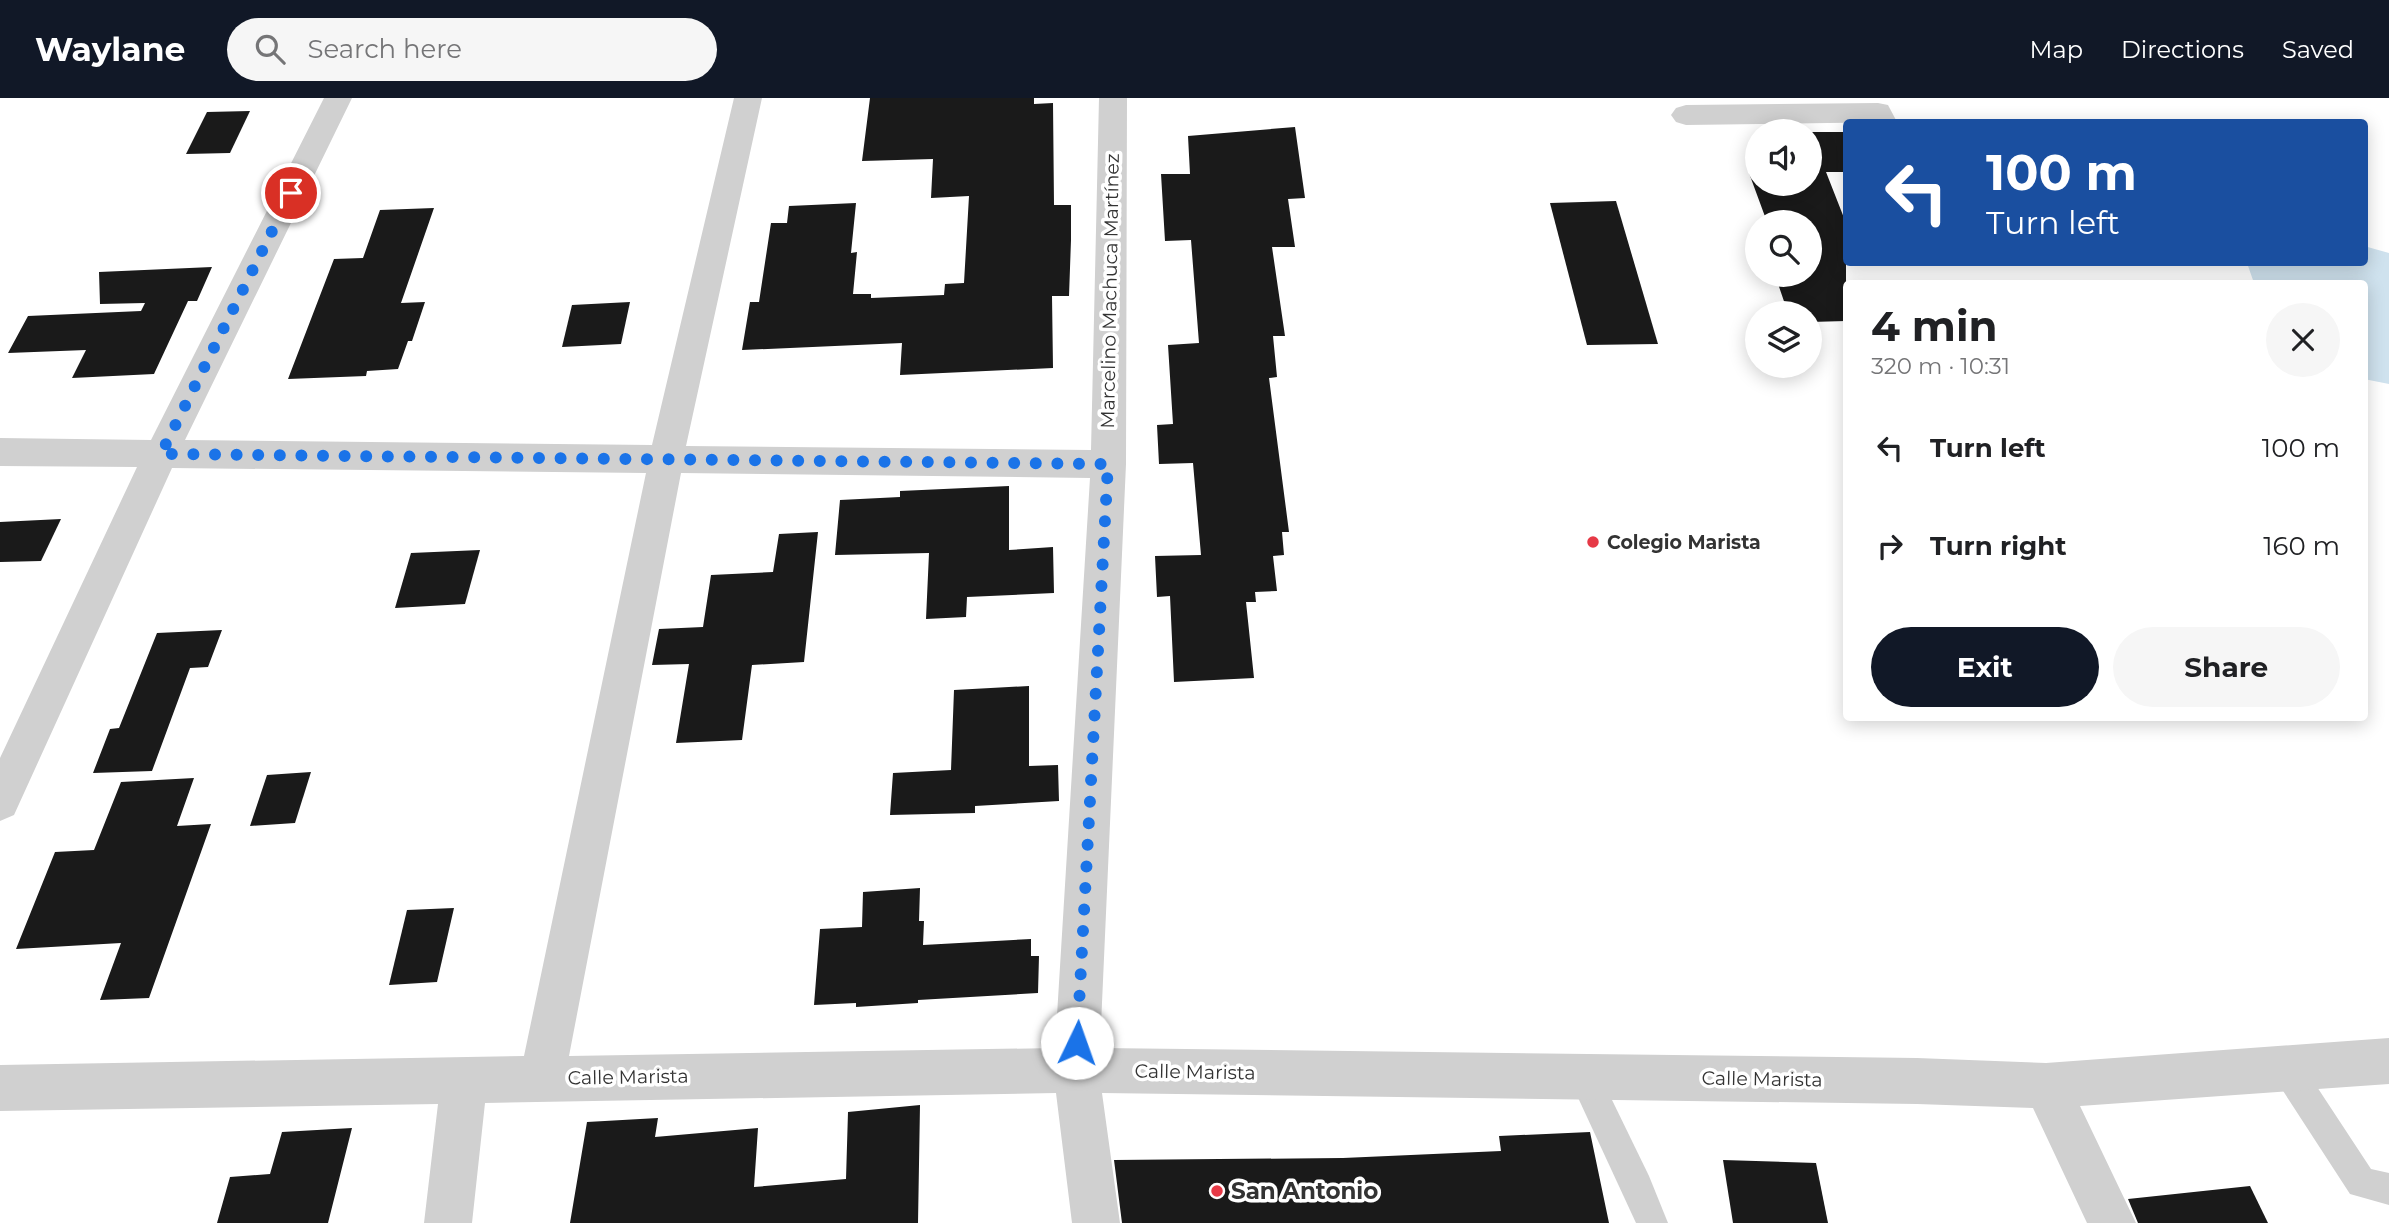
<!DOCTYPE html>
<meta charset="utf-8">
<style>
:root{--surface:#fff;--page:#f6f6f6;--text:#202124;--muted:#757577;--accent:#111827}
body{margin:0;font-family:Montserrat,sans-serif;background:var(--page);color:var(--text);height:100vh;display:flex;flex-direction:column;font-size:26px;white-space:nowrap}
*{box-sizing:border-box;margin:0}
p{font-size:23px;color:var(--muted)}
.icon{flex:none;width:38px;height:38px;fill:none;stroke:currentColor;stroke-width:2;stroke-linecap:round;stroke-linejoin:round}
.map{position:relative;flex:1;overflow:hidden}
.panel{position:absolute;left:1843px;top:182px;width:525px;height:441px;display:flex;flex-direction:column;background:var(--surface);border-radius:7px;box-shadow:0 4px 18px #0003}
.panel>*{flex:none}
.top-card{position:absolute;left:1843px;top:21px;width:525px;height:147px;border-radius:7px;box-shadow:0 4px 18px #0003;background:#1a4fa0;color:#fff;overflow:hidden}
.tools{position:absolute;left:1745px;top:21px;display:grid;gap:14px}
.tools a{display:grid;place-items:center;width:77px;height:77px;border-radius:50%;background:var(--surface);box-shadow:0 4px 18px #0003;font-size:35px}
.pin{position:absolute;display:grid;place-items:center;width:60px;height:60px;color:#fff;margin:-30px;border:4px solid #fff;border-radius:50%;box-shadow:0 2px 7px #0007}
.me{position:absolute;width:77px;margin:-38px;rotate:3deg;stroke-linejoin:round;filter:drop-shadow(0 0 5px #0008)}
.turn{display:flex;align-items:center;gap:24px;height:147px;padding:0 28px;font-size:32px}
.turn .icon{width:91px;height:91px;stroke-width:2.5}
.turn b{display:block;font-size:49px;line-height:60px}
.round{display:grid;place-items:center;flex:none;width:74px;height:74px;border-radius:37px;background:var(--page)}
.headline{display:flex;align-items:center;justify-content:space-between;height:119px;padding:0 28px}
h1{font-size:42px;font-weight:700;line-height:52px}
.primary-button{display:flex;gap:14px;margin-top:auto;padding:14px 28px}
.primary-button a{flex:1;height:80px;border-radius:42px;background:var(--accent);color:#fff;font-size:28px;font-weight:700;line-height:80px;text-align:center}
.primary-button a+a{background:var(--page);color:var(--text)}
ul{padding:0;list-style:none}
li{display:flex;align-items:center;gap:21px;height:98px;padding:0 28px}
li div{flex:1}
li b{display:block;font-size:26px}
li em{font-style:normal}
header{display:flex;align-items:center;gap:42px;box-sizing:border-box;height:98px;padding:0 35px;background:var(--accent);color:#fff}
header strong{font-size:33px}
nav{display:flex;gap:38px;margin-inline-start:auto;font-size:24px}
.search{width:490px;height:63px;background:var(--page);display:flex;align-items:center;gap:18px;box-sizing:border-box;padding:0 24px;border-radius:38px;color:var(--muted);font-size:26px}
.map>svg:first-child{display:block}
.water{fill:#cfe2ee}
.building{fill:#1a1a1a}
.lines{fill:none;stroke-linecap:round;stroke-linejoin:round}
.service{fill:#d0d0d0;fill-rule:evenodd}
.pedestrian{fill:#d0d0d0;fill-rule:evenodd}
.minor{fill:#d0d0d0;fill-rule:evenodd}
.route{stroke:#1a73e8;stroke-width:12;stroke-dasharray:0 21.6}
.poi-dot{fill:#e63946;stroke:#fff;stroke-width:2.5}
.labels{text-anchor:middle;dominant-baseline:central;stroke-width:7;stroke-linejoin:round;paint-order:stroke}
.street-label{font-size:19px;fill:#333;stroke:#fff}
.poi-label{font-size:19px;font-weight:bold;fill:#333;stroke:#fff;text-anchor:start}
.near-poi-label{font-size:23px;font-weight:bold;fill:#333;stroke:#fff;text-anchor:start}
</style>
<header>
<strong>Waylane</strong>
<div class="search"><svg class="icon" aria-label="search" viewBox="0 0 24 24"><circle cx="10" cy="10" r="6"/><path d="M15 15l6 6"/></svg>Search here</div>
<nav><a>Map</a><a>Directions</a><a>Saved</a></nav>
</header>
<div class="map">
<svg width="2389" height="1125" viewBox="0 0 2389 1125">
<rect width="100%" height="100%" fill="#fff"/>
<polygon class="water" points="2364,148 2389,155 2389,286 2364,281 2364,186 2254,185 2247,165 2364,164"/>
<g class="building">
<polygon points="870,0 1034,0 1034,6 1053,5 1054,107 1071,107 1071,142 1069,198 1052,198 1053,270 900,277 902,245 742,252 750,204 759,204 771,125 787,125 789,108 856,105 851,155 857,154 853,196 871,196 871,200 944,197 945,186 964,185 969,98 931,100 933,61 862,63"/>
<polygon points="250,13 230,55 186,56 207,14"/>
<polygon points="1295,29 1305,100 1288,101 1295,149 1272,149 1285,238 1273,238 1277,279 1269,280 1289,434 1282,434 1284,457 1273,458 1277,493 1255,494 1256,504 1246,504 1254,580 1174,584 1170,498 1157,499 1155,458 1201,457 1193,365 1159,366 1157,327 1173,326 1168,247 1199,245 1191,142 1165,143 1161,76 1190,76 1188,38"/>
<polygon points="1810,34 1846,34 1846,74 1826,74 1846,125 1846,223 1810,224 1810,215 1788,215 1775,177 1810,177 1810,124 1767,124 1749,75 1757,75 1757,86 1810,86"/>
<polygon points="1616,103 1658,246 1587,247 1550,105"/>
<polygon points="434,110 401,205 425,204 412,243 408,243 398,271 367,273 366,278 288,281 334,161 363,160 380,112"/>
<polygon points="212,169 197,203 188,203 154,276 72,280 86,252 8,255 28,218 141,213 145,205 100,206 99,174"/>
<polygon points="630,204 621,246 562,249 572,207"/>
<polygon points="1009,388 1009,452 1053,449 1054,495 967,499 966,519 926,521 929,455 835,457 840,402 900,399 900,393"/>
<polygon points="61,421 41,463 0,464 0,424"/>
<polygon points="818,434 804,564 752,567 742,642 676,645 689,566 652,567 659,531 703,529 711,477 773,474 779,436"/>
<polygon points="480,452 465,506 395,510 411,455"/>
<polygon points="222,532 208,569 190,570 152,673 93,675 110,631 119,630 157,535"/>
<polygon points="1029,588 1029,668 1058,667 1059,703 975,708 975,715 890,717 893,675 951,672 954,592"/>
<polygon points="311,674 295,725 250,728 267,677"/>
<polygon points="194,680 177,728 211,726 149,900 100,902 121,845 16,851 55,754 94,752 121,684"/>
<polygon points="920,790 919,823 924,823 923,847 1031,841 1031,858 1039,858 1038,895 918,902 918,905 856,909 856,905 814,907 820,831 862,829 863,794"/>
<polygon points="454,810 437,884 389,887 407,812"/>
<polygon points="920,1007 918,1125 570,1125 587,1024 658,1020 655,1039 758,1030 754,1089 846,1081 848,1014"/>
<polygon points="352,1030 328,1125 217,1125 230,1079 270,1076 282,1034"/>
<polygon points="1590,1034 1609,1125 1122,1125 1114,1062 1343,1060 1501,1053 1499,1038"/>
<polygon points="1723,1062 1816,1065 1828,1125 1733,1125"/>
<polygon points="2250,1088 2268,1125 2138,1125 2128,1101"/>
</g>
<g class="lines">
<g class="service">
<polygon points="2287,955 2298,960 2371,1071 2389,1075 2389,1107 2350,1096 2276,982 2271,971 2276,960"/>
<polygon points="1584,962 1595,967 1649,1078 1668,1125 1636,1125 1568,978 1573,967"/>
</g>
<polygon class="pedestrian" points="1878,5 1888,7 1897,24 1686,27 1676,24 1671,17 1676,10 1686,7"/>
<path class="minor" d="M324,0H352L185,342L652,347L734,0H762L686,348L1091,352L1099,0H1127L1126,366L1100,950L1917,960L2046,965L2389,940V986L2080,1008L2136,1125H2087L2033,1010L1917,1006L1102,995L1120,1125H1072L1056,995L485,1005L472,1125H424L438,1006L0,1013V967L524,958L646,375L172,370L14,717L0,723V660L137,369L0,368V340L151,342ZM681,375L1090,380L1055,950L569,958Z"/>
</g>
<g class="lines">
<polyline class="route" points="291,95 161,356 1108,366 1077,945"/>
</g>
<g class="poi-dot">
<circle cx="1593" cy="444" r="7"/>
<circle cx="1217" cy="1093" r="7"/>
</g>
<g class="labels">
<g class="street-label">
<text transform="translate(1110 193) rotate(-89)">Marcelino Machuca Martínez</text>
<text transform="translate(1195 974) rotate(1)">Calle Marista</text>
<text transform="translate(628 979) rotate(-1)">Calle Marista</text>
<text transform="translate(1762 981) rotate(1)">Calle Marista</text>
</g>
<g class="poi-label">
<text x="1607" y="444">Colegio Marista</text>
</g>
<g class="near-poi-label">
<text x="1231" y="1093">San Antonio</text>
</g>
</g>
</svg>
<div class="tools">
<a><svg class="icon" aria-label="sound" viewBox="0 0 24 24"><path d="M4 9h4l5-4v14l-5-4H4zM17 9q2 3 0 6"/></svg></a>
<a><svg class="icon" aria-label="search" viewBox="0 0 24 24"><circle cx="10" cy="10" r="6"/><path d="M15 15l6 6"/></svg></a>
<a><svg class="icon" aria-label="layers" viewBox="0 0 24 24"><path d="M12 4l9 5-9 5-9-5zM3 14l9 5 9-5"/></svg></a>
</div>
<div class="pin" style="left:291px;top:95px;background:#d93025"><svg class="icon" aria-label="arrive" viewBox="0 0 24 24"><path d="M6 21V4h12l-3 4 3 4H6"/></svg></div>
<svg class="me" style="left:1077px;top:945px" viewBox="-20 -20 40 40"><circle r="19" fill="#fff"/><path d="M0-13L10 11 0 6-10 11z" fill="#1a73e8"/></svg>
<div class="top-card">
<div class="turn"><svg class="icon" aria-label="left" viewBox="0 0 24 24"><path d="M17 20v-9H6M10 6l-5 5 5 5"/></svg><div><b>100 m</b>Turn left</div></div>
</div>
<section class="panel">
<div class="headline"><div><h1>4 min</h1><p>320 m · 10:31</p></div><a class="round"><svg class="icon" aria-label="close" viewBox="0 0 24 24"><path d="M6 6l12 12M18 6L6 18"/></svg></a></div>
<ul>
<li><svg class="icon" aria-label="left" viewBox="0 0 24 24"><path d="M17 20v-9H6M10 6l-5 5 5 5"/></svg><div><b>Turn left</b></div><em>100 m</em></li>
<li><svg class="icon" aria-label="right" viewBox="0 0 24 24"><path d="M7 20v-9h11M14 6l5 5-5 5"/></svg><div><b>Turn right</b></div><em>160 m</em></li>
</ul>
<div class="primary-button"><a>Exit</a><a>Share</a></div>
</section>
</div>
